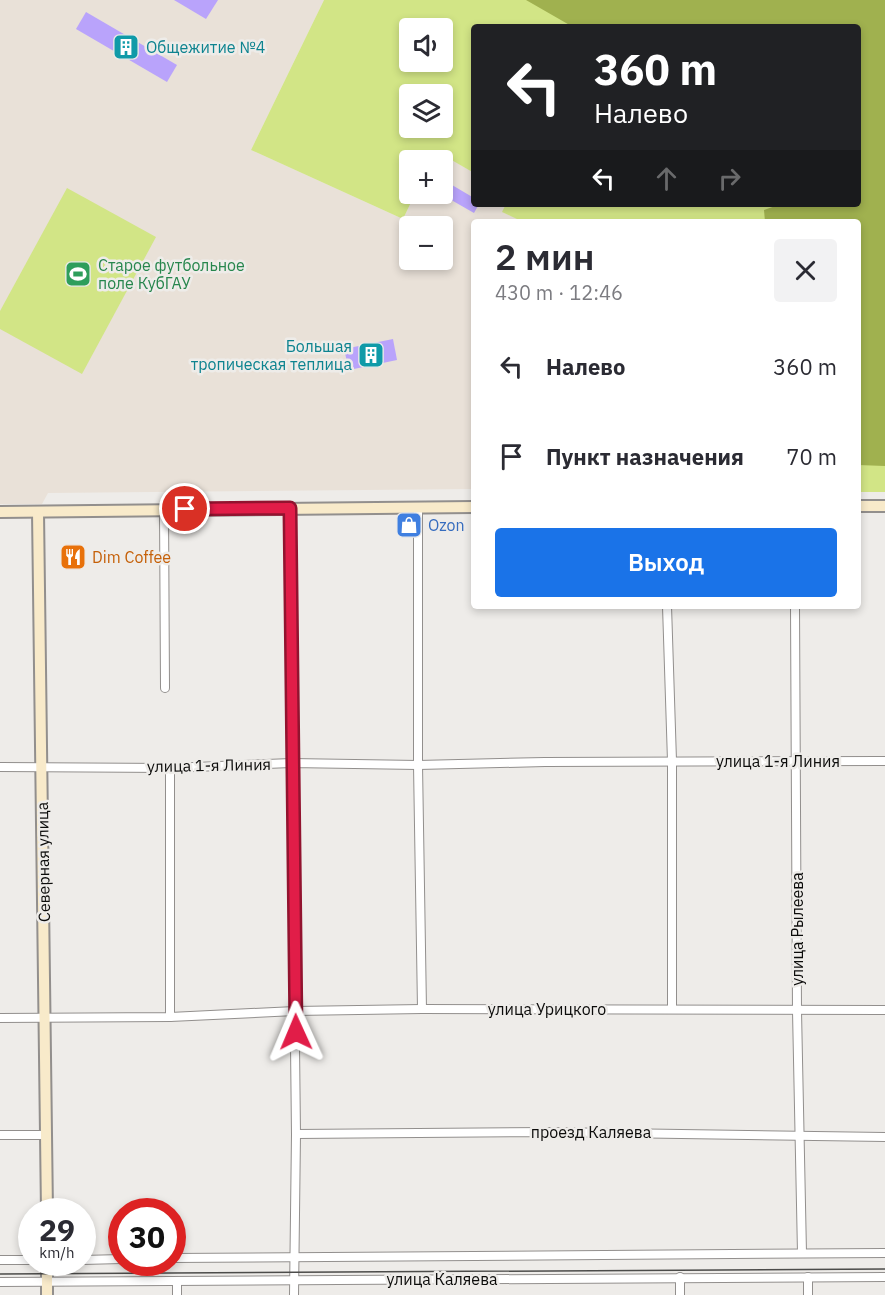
<!DOCTYPE html>
<html lang="ru">
<meta charset="utf-8">
<style>
:root{--surface:#fff;--page:#f2f2f3;--text:#2b2b33;--muted:#7c7c81;--accent:#1a73e8}
body{margin:0;font-family:"IBM Plex Sans",sans-serif;background:var(--page);color:var(--text);height:100vh;display:flex;flex-direction:column;font-size:22px;white-space:nowrap}
*{box-sizing:border-box;margin:0}
p{font-size:20px;color:var(--muted)}
.icon{flex:none;width:33px;height:33px;fill:none;stroke:currentColor;stroke-width:2;stroke-linecap:round;stroke-linejoin:round}
.map{position:relative;flex:1;overflow:hidden}
.sheet{position:absolute;left:471px;top:219px;width:390px;height:390px;display:flex;flex-direction:column;background:var(--surface);border-radius:6px;box-shadow:0 3px 9px #0003}
.sheet>*{flex:none}
.top-card{position:absolute;left:471px;top:24px;width:390px;height:183px;border-radius:6px;box-shadow:0 3px 9px #0003;background:#202124;color:#fff;overflow:hidden}
.tools{position:absolute;left:399px;top:18px;display:grid;gap:12px}
.tools a{display:grid;place-items:center;width:54px;height:54px;border-radius:6px;background:var(--surface);box-shadow:0 3px 9px #0003;font-size:30px}
.speed{position:absolute;left:18px;top:1198px;display:flex;gap:12px;font-size:30px;font-weight:700;text-align:center}
.speed>*{display:grid;place-content:center;width:78px;height:78px;border-radius:50%;background:var(--surface);box-shadow:0 3px 9px #0003;line-height:1}
.speed small{font-size:15px;font-weight:400}
.speed .limit{border:9px solid #d22;background:#fff;color:#111}
.pin{position:absolute;display:grid;place-items:center;width:51px;height:51px;color:#fff;margin:-26px;border:3px solid #fff;border-radius:50%;box-shadow:0 2px 6px #0007}
.me{position:absolute;width:66px;margin:-33px;rotate:359deg;stroke-linejoin:round;filter:drop-shadow(0 0 4px #0008)}
.turn{display:flex;align-items:center;gap:21px;height:126px;padding:0 24px;font-size:27px}
.turn .icon{width:78px;height:78px;stroke-width:2.5}
.turn b{display:block;font-size:42px;line-height:51px}
.lanes{display:flex;align-items:center;height:57px;padding:0 24px;background:#0003;justify-content:center;gap:30px;direction:ltr}
.lanes .off{opacity:.35}
.round{display:grid;place-items:center;flex:none;width:63px;height:63px;border-radius:6px;background:var(--page)}
.headline{display:flex;align-items:center;justify-content:space-between;height:102px;padding:0 24px}
h1{font-size:36px;font-weight:600;line-height:45px}
.cta{display:flex;gap:12px;margin-top:auto;padding:12px 24px}
.cta a{flex:1;height:69px;border-radius:6px;background:var(--accent);color:#fff;font-size:24px;font-weight:600;line-height:69px;text-align:center}
ul{padding:0;list-style:none}
li{display:flex;align-items:center;gap:18px;height:90px;padding:0 24px}
li div{flex:1}
li b{display:block;font-size:22px}
li em{font-style:normal}
.map>svg:first-child{display:block}
.built{fill:#e9e1d8;fill-rule:evenodd}
.green{fill:#d2e586;fill-rule:evenodd}
.forest{fill:#a0b14f}
.building{fill:#b9a3fb}
.lines{fill:none;stroke-linecap:round;stroke-linejoin:round}
.street-casing{stroke:#928f8d;stroke-width:10}
.secondary-casing{stroke:#928f8d;stroke-width:14}
.street{stroke:#fff;stroke-width:8}
.secondary{stroke:#f8eaca;stroke-width:10}
.tram{stroke:#4c4c4a;stroke-width:1.5}
.route-casing{stroke:#92132f;stroke-width:15}
.route{stroke:#e11d48;stroke-width:10}
.labels{text-anchor:middle;dominant-baseline:central;stroke-width:5;stroke-linejoin:round;paint-order:stroke}
.culture-label{font-size:16px;fill:#0d838f;stroke:#eeece9;text-anchor:start}
.leisure-label{font-size:16px;fill:#27864d;stroke:#eeece9;text-anchor:start}
.shop-label{font-size:16px;fill:#366cbe;stroke:#eeece9;text-anchor:start}
.food-label{font-size:16px;fill:#c56008;stroke:#eeece9;text-anchor:start}
.street-label{font-size:16px;fill:#0c0c0b;stroke:#eeece9}
</style>
<div class="map">
<svg width="885" height="1295" viewBox="0 0 885 1295">
<rect width="100%" height="100%" fill="#eeece9"/>
<path class="built" d="M0,0H324L251,150L403,219L415,194H442V160H431L435,150L474,173V204H506L503,212L523,222H474V489L48,493L42,504H0ZM410,226H442V260H410Z"/>
<g class="green">
<path d="M324,0H885V492H858V222H523L502,212L506,204H858V27H474V173L436,151L431,160H410V194H415L403,219L251,150ZM410,28H442V62H410ZM410,94H442V128H410Z"/>
<polygon points="67,188 156,237 82,374 0,329 0,311"/>
</g>
<polygon class="forest" points="526,0 885,0 885,466 858,465 858,222 765,222 764,210 781,204 858,204 858,27 573,27"/>
<g class="building">
<polygon points="174,0 218,0 206,19"/>
<polygon points="86,12 177,65 167,82 76,29"/>
<polygon points="452,185 474,198 474,204 479,204 474,213 446,197"/>
<polygon points="393,339 397,360 349,370 344,349"/>
</g>
<g class="lines">
<g class="street-casing">
<g id="street">
<polyline points="164,509 165,688"/>
<polyline points="289,509 296,1134 294,1295"/>
<polyline points="418,509 418,765 422,1009"/>
<polyline points="667,606 672,761 672,1009"/>
<polyline points="795,606 797,1011 802,1253"/>
<polyline points="0,767 170,768 291,763 418,765 545,762 885,761"/>
<polyline points="170,768 170,1017"/>
<polyline points="0,1018 170,1017 295,1011 422,1009 885,1010"/>
<polyline points="296,1134 549,1132 885,1137"/>
<polyline points="0,1135 46,1135"/>
<polyline points="172,1258 885,1253"/>
<polyline points="0,1260 32,1260"/>
<polyline points="82,1260 122,1259"/>
<polyline points="680,1277 680,1295"/>
<polyline points="808,1277 808,1295"/>
<polyline points="177,1281 177,1295"/>
<polyline points="0,1282 885,1277"/>
</g>
</g>
<g class="secondary-casing">
<g id="secondary">
<polyline points="858,506 885,506"/>
<polyline points="0,512 474,507"/>
<polyline points="38,512 47,1212"/>
<polyline points="47,1263 47,1295"/>
</g>
</g>
<use href="#street" class="street"/>
<use href="#secondary" class="secondary"/>
<polyline class="tram" points="0,1274 885,1269"/>
</g>
<g class="lines">
<g class="route-casing">
<polyline id="route" points="185,509 290,508 296,1032"/>
</g>
<use href="#route" class="route"/>
</g>
<defs>
<g id="building-square" transform="scale(1.35)"><rect x="-9" y="-9" width="18" height="18" rx="4" fill="#0f9aa8" stroke="#eeece9"/><path d="M-4-6H4V6H1V3H-1V6H-4ZM-2.5-4.3h1.7v1.8h-1.7ZM.8-4.3h1.7v1.8H.8ZM-2.5-1h1.7V.8h-1.7ZM.8-1h1.7V.8H.8Z" fill="#fff"/></g>
<g id="stadium-square" transform="scale(1.35)"><rect x="-9" y="-9" width="18" height="18" rx="4" fill="#2e9e5b" stroke="#eeece9"/><path d="M0-5a6.5 5 0 1 0 0 10a6.5 5 0 1 0 0-10ZM-3.5-1.8h7v3.6h-7Z" fill="#fff"/></g>
<g id="shop-square" transform="scale(1.35)"><rect x="-9" y="-9" width="18" height="18" rx="4" fill="#3f7fe0" stroke="#eeece9"/><path d="M-5-2.5h2.3a2.7 3.5 0 0 1 5.4 0H5L5.5 6h-11ZM-1.5-2.5h3a1.5 2.3 0 0 0-3 0Z" fill="#fff"/></g>
<g id="restaurant-square" transform="scale(1.35)"><rect x="-9" y="-9" width="18" height="18" rx="4" fill="#e8710a" stroke="#eeece9"/><path d="M-5-6h1v4h1v-4h1v4h1v-4h1v5L-1.5 .5V6h-2V.5L-5-1ZM5-6V6H3V1.5H1.5Q1.5-4 5-6Z" fill="#fff"/></g>
</defs>
<g fill-rule="evenodd">
<use href="#building-square" x="126" y="47"/>
<use href="#stadium-square" x="78" y="274"/>
<use href="#building-square" x="371" y="355"/>
<use href="#shop-square" x="409" y="525"/>
<use href="#restaurant-square" x="73" y="557"/>
</g>
<g class="labels">
<g class="culture-label">
<text x="146" y="47">Общежитие №4</text>
<text x="352" y="346" text-anchor="end">Большая<tspan x="352" dy="18">тропическая теплица</tspan></text>
</g>
<g class="leisure-label">
<text x="98" y="265">Старое футбольное<tspan x="98" dy="18">поле КубГАУ</tspan></text>
</g>
<g class="shop-label">
<text x="428" y="525">Ozon</text>
</g>
<g class="food-label">
<text x="92" y="557">Dim Coffee</text>
</g>
<g class="street-label">
<text x="778" y="761">улица 1-я Линия</text>
<text transform="translate(209 765) rotate(-1)">улица 1-я Линия</text>
<text transform="translate(43 862) rotate(-91)">Северная улица</text>
<text transform="translate(797 929) rotate(-90)">улица Рылеева</text>
<text x="547" y="1009">улица Урицкого</text>
<text x="591" y="1132">проезд Каляева</text>
<text x="442" y="1279">улица Каляева</text>
</g>
</g>
</svg>
<div class="tools">
<a><svg class="icon" aria-label="sound" viewBox="0 0 24 24"><path d="M4 9h4l5-4v14l-5-4H4zM17 9q2 3 0 6"/></svg></a>
<a><svg class="icon" aria-label="layers" viewBox="0 0 24 24"><path d="M12 4l9 5-9 5-9-5zM3 14l9 5 9-5"/></svg></a>
<a>+</a>
<a>−</a>
</div>
<div class="speed"><div>29<small>km/h</small></div><div class="limit">30</div></div>
<div class="pin" style="left:185px;top:509px;background:#d93025"><svg class="icon" aria-label="arrive" viewBox="0 0 24 24"><path d="M6 21V4h12l-3 4 3 4H6"/></svg></div>
<svg class="me" style="left:296px;top:1032px" viewBox="-20 -20 40 40"><path d="M0-17L14 15 0 8-14 15z" fill="#e11d48" stroke="#fff" stroke-width="4"/></svg>
<div class="top-card">
<div class="turn"><svg class="icon" aria-label="left" viewBox="0 0 24 24"><path d="M17 20v-9H6M10 6l-5 5 5 5"/></svg><div><b>360 m</b>Налево</div></div>
<div class="lanes"><svg class="icon" aria-label="left" viewBox="0 0 24 24"><path d="M17 20v-9H6M10 6l-5 5 5 5"/></svg><svg class="icon off" aria-label="ahead" viewBox="0 0 24 24"><path d="M12 20V5M6 11l6-6 6 6"/></svg><svg class="icon off" aria-label="right" viewBox="0 0 24 24"><path d="M7 20v-9h11M14 6l5 5-5 5"/></svg></div>
</div>
<section class="sheet">
<div class="headline"><div><h1>2 мин</h1><p>430 m · 12:46</p></div><a class="round"><svg class="icon" aria-label="close" viewBox="0 0 24 24"><path d="M6 6l12 12M18 6L6 18"/></svg></a></div>
<ul>
<li><svg class="icon" aria-label="left" viewBox="0 0 24 24"><path d="M17 20v-9H6M10 6l-5 5 5 5"/></svg><div><b>Налево</b></div><em>360 m</em></li>
<li><svg class="icon" aria-label="arrive" viewBox="0 0 24 24"><path d="M6 21V4h12l-3 4 3 4H6"/></svg><div><b>Пункт назначения</b></div><em>70 m</em></li>
</ul>
<div class="cta"><a>Выход</a></div>
</section>
</div>
